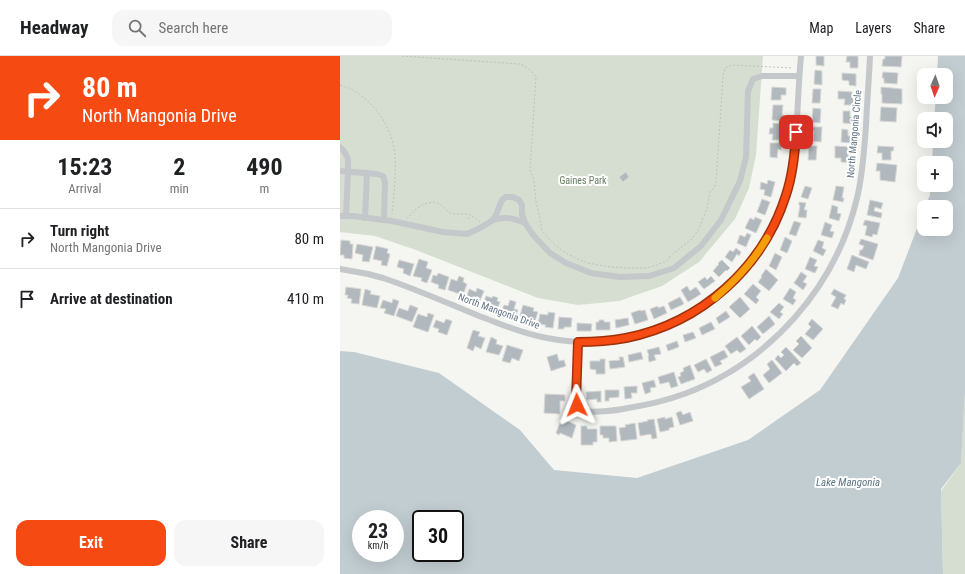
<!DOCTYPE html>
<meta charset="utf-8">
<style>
:root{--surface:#fff;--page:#f6f6f6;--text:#202124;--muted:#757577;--line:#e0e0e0;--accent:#f54a11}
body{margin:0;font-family:"Roboto Condensed",sans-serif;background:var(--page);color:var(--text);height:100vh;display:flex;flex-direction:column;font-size:15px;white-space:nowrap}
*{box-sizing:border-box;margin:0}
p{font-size:13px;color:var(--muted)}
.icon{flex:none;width:22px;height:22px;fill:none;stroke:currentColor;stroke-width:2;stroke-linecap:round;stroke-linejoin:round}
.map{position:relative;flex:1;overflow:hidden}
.drawer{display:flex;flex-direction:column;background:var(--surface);width:340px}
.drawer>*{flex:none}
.guide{background:#f54a11;color:#fff;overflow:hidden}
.needle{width:26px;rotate:182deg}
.controls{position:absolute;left:577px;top:12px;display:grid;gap:8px}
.controls a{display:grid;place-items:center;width:36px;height:36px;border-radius:8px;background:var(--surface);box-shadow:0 4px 16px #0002;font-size:20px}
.speed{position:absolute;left:12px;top:454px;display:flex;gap:8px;font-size:20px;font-weight:700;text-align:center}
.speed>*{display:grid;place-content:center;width:52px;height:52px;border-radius:50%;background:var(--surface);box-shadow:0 4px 16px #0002;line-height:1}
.speed small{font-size:10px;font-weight:400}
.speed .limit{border:2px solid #111;border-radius:6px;background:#fff;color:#111}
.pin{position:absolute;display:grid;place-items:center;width:34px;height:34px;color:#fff;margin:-17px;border-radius:8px;box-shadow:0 2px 6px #0006}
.me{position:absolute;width:44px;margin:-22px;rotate:358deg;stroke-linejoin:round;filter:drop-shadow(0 0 3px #0008)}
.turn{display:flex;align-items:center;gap:14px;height:84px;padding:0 16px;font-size:18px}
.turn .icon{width:52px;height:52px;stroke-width:2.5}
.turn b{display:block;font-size:28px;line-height:34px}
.eta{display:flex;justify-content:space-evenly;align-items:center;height:68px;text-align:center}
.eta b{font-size:24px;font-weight:700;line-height:28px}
.primary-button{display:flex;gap:8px;margin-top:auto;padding:8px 16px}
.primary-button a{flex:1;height:46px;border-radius:12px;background:var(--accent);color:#fff;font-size:16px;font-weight:700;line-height:46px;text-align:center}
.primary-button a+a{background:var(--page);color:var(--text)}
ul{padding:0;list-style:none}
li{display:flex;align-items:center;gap:12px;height:60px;padding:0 16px;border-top:1px solid var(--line)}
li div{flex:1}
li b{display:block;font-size:15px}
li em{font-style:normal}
header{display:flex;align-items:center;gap:24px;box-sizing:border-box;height:56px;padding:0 20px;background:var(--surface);border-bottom:1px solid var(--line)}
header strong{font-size:19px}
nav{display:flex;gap:22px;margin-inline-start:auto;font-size:14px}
.search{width:280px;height:36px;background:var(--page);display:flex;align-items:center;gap:10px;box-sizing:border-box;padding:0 14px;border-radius:12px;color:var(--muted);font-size:15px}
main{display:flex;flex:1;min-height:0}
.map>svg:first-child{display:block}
.green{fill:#d6ded1}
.water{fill:#c2cdd2;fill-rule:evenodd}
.building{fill:#b2b9be;stroke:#d6d6d4}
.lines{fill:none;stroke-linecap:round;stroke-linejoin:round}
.path{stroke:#c0c1c3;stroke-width:1;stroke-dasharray:2 2;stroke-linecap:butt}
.minor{stroke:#c4c8cb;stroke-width:6}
.route-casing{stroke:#9f300b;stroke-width:10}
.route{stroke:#f54a11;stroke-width:7}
.slow{stroke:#f59e0b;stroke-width:7}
.labels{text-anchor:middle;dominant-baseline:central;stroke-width:4;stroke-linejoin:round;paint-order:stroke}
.street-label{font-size:10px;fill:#617485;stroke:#fff}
.park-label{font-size:10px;fill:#657c60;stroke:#fff}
.water-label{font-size:11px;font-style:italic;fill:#5c7783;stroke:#fff}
</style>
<header>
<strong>Headway</strong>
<div class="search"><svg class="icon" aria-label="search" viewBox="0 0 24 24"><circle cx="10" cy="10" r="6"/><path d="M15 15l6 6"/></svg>Search here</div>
<nav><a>Map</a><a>Layers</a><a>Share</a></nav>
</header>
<main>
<section class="drawer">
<div class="guide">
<div class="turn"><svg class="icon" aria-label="right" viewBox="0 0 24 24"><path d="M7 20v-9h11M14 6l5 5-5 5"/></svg><div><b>80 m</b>North Mangonia Drive</div></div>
</div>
<div class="eta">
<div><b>15:23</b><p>Arrival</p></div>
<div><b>2</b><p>min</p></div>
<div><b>490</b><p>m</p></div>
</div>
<ul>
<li><svg class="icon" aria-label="right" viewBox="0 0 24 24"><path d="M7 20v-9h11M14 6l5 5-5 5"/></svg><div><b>Turn right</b><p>North Mangonia Drive</p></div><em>80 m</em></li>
<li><svg class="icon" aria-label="arrive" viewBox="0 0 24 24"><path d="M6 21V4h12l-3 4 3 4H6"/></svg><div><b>Arrive at destination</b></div><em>410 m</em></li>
</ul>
<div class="primary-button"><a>Exit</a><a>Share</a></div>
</section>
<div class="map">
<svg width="625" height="518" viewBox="0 0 625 518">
<rect width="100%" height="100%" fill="#f5f5f1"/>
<g class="green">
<polygon points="0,0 423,0 416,99 409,132 395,163 359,206 322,230 279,245 238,249 198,242 76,194 35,180 0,176"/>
<polygon points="625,336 625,518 603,518 601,435 621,407"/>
</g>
<path class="water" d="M598,0H625V336L621,407L601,433L603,518H0V295L14,296L99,317L180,374L214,414L297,422L408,384L480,334L558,222L584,154V173H606V151H585L590,139V129H606V107H592L593,85H606V63H594L596,41H606V19H597ZM21,463H55V497H21ZM81,463H115V497H81Z"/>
<g class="building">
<polygon points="476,0 484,0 484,10 476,9"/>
<polygon points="507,0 518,0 518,12 510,12 510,6 506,6"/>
<polygon points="545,0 562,0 561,11 542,10 543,3 545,3"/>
<polygon points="475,14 482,15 482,29 474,28"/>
<polygon points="543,16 558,17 557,28 544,27 544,22 542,22"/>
<polygon points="502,17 516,18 516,30 509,29 509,25 502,24"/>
<polygon points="432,31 446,32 446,39 441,39 441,44 431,44"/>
<polygon points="541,31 562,33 562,48 542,47 542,38 541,38"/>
<polygon points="473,33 481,33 480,47 472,47"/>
<polygon points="498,35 512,36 512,42 516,43 516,49 504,49 505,43 498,43"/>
<polygon points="433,49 443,49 442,59 444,59 444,65 432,64"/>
<polygon points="541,51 557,52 556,66 540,65"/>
<polygon points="473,52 481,53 480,67 472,66"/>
<polygon points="503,55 510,55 510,61 514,61 514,68 503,67"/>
<polygon points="433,67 441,68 440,84 432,84 433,78 429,78 430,72 433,72"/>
<polygon points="471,71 482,71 481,86 473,85 474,75 471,75"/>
<polygon points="502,73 508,74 508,80 512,80 512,87 501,86"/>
<polygon points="430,87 442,87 441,94 438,93 437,102 430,101"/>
<polygon points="469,90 477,90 476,104 468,104"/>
<polygon points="495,90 511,91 510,95 508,95 508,100 512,101 512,107 501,106 501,102 495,102"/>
<polygon points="538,90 554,91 553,95 551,95 551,104 542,104 542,97 537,97"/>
<polygon points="537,107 557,109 555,126 540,124 540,115 536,115"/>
<polygon points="286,116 289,121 283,126 279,121"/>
<polygon points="428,124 435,126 431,141 424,139 425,134 420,133 421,126 427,128"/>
<polygon points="465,130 472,132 468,143 461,141"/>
<polygon points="496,130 504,131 502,142 504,142 503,146 493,144"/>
<polygon points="422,143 430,146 425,159 417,156"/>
<polygon points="530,144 543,147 541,153 535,151 534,155 542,157 541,162 527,159"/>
<polygon points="459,146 466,147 464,154 467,154 466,162 458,161 460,150 459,149"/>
<polygon points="492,149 498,151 497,157 501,158 499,165 489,162"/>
<polygon points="415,161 422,164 416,177 405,172 410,162 414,164"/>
<polygon points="525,164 540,167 537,179 533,178 532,181 525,179 527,170 523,169"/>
<polygon points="454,165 461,167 456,180 449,178"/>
<polygon points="485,166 492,169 490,175 494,176 492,182 481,179"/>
<polygon points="407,177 411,179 406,191 397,187 400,179 405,181"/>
<polygon points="445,181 452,185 447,197 440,194"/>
<polygon points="521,183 538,188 533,204 519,199 520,194 522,194 524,190 519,188"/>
<polygon points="1,184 10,185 10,188 13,188 12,203 4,202 4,199 0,199"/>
<polygon points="478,184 484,186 482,192 486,194 483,200 473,195"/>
<polygon points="17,188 33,191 29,206 22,205 23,199 15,197"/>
<polygon points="36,190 48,193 47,197 50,198 47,210 41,209 42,205 33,203"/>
<polygon points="396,192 401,196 399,200 397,198 392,206 385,201 390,194 393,196"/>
<polygon points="435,197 442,201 436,214 429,210"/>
<polygon points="512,199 529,206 526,213 516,209 514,216 507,213"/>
<polygon points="470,201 477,204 474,210 478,211 475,217 465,213"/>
<polygon points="79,203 88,206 86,212 92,214 87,227 81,225 82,222 73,220"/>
<polygon points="59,204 74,208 70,220 63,217 64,213 57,211"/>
<polygon points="382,204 390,212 387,215 386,214 379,221 373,215 379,208 378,207"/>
<polygon points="426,213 438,224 429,235 418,226 422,221 421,220"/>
<polygon points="461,216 467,220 463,226 467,228 463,234 454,227"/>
<polygon points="98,217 109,221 105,234 98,232 99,229 91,226 93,219 97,220"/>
<polygon points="119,220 124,222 123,226 127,228 123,239 108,234 111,223 117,225"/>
<polygon points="371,220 375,225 364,233 358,226 365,221 367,224"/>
<polygon points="413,228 421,235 416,241 419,244 416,248 404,238"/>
<polygon points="347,230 350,235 356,231 361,238 348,246 341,234"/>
<polygon points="6,231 21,233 19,248 11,247 12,243 7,242 8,239 5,239"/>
<polygon points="137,232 144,235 139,247 134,246 135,243 127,240 129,233 136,236"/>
<polygon points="450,232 456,236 453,242 456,244 453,249 443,243"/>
<polygon points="25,233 31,235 30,238 40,240 37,252 22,249"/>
<polygon points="494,233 506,239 504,243 506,244 504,249 501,247 498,253 491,250 496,241 491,238"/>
<polygon points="146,240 152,242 153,240 158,242 157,245 160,246 157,254 143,249"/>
<polygon points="340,241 344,248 331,254 328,247"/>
<polygon points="400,241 410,253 400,262 389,251"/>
<polygon points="53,243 59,245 54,260 44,257 46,253 40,252 43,244 52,247"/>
<polygon points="170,244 176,246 174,253 178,254 175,261 161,256 164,249 168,250"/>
<polygon points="439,247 444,251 440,256 443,258 439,263 430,256"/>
<polygon points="70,249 78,252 72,266 56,260 59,252 68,255"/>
<polygon points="183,249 194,252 193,255 198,256 194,268 179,263"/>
<polygon points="318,250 318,252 324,250 327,257 314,263 310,253"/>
<polygon points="300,254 301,255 305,254 308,264 295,268 291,257"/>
<polygon points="386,255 390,261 379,268 376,262"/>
<polygon points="208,256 215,257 213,272 205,271 206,269 198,268 200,258 208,259"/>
<polygon points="88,257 94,259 88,276 73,271 78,258 87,261"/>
<polygon points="429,260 435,268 423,278 417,271"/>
<polygon points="219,261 232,262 231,271 224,271 224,273 218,273"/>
<polygon points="288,262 289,269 276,272 275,264"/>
<polygon points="106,263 112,265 107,279 98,276 99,273 93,271 96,264 104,267"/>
<polygon points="472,263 483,273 473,284 465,278 471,271 468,268"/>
<polygon points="259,264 264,264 264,266 270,266 270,274 256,274 256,266 259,266"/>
<polygon points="371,266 375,273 362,279 359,272"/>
<polygon points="237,267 252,268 251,275 237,275"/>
<polygon points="412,270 421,281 417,285 415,283 409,289 401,280"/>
<polygon points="133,274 140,276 138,280 145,282 141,293 135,290 133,295 127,292"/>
<polygon points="353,276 356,282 345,286 343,279"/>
<polygon points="461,280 472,292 462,302 453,294 459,288 456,285"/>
<polygon points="151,281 157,284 156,288 163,290 159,299 146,296"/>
<polygon points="397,281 406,293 400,297 397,294 391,298 385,290"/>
<polygon points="337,285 339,291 328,295 326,289"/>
<polygon points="167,289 183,294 179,305 172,302 170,307 162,305"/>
<polygon points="319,291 321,298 314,299 316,304 309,306 308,300 309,300 307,294"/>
<polygon points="446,291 461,307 457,310 454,307 446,315 435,303 438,299 441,302 444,299 441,296"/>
<polygon points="384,294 388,301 380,305 382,308 375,311 370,301"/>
<polygon points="301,296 303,303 289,306 288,299"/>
<polygon points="217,298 219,305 224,304 226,310 211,315 207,301"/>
<polygon points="279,301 283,301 285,311 270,313 269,305 280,304"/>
<polygon points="260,303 265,303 265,318 256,318 256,314 250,313 250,305 260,305"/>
<polygon points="366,303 372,314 367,317 364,313 358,316 354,309"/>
<polygon points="432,304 442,317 429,327 423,319 430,313 427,308"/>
<polygon points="350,309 355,323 341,328 338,321 341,320 340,317 344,315 343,312"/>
<polygon points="334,316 338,330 331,332 329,326 320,328 318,321"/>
<polygon points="414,317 424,333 409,343 401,331 411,325 408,321"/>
<polygon points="314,324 316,331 310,332 311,336 305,338 302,327"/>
<polygon points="297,330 297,337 291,337 292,342 285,343 284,331"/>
<polygon points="265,334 279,334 279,341 269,342 269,345 265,345"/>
<polygon points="261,335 261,346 257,346 257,343 247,344 246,336"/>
<polygon points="205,338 225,339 225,345 220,345 220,358 204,357"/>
<polygon points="341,355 343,359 350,356 353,365 340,369 336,357"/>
<polygon points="223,359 229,361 227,365 236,369 232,382 220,377 219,379 216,377"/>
<polygon points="325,361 325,363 332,361 334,371 329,372 329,374 320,376 317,363"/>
<polygon points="314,363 317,382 312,383 311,378 300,380 298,367 308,365 307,364"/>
<polygon points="295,367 297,383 281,385 279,372 286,371 285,369"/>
<polygon points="241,370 247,370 247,373 257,373 257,386 253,386 253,389 241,389"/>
<polygon points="260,370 276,370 277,385 269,386 269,382 263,382 263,379 260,379"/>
</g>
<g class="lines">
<g class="path">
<path d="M62,0L179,8C186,10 192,15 196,21L190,114L194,124L196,146L199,158L202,175L215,189L227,198L247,207L271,211L289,212H305L317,209L327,205L330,200L352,183L359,173L367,152L370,136L374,132L376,126L383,21L385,12L392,9L453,12"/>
<path d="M0,29C5,31 10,32 14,35C37,48 53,74 55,100C56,119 54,139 52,158"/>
<polyline points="67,163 76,153 84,148 93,146 100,148 110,157 115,158 129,158 140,166"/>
<polyline points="128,163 130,159"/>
</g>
<g class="minor">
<polyline points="0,91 4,95 8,103 8,116 6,160"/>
<polyline points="0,115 37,118 43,120 45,126 44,164"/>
<polyline points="0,160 13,160 52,165 103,176 127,178 140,172 153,164 157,157 159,151 162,144 166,141 173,141 179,144 182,149 182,158 185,167 194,180 210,197 226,207 251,217 280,221 309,220 334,212 361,190 381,164 400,125 406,101 408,35 413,23 422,20 459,20"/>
<polyline points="25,162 27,117"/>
<path d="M153,164C166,160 172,162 185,167"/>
<path d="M0,213L28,218L43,222C76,233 107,247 139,260C161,268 183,278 207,282C311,303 414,239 446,139C454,115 455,90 457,65C458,43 459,22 461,0"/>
<path d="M238,286L236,345C237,349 239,352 243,354C250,358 279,354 288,352C307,349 325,345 344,338C430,306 496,231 517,142C523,118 524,94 526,70C527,46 529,23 530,0"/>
</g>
</g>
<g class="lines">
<g class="route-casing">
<path id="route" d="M237,349L236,345L238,286C254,286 270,285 286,282C361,267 423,212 446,139C453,118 455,97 456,76"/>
</g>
<use href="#route" class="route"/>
<path class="slow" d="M375,242C395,225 414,205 427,182"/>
</g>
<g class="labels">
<g class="street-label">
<text transform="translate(514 78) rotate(-85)">North Mangonia Circle</text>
<text transform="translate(159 255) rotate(20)">North Mangonia Drive</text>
</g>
<g class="park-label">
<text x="243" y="124">Gaines Park</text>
</g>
<g class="water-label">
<text x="508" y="426">Lake Mangonia</text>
</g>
</g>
</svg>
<div class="controls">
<a><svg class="needle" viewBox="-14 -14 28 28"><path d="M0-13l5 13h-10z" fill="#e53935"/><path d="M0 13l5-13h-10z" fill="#757577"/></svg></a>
<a><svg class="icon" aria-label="sound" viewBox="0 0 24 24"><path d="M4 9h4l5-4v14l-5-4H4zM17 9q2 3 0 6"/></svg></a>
<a>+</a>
<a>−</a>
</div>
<div class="speed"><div>23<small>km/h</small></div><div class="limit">30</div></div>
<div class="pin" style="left:456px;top:76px;background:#d93025"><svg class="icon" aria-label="arrive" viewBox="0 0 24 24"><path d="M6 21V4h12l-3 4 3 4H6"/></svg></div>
<svg class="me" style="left:237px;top:349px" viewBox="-20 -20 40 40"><path d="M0-17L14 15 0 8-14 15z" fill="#f54a11" stroke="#fff" stroke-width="4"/></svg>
</div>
</main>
